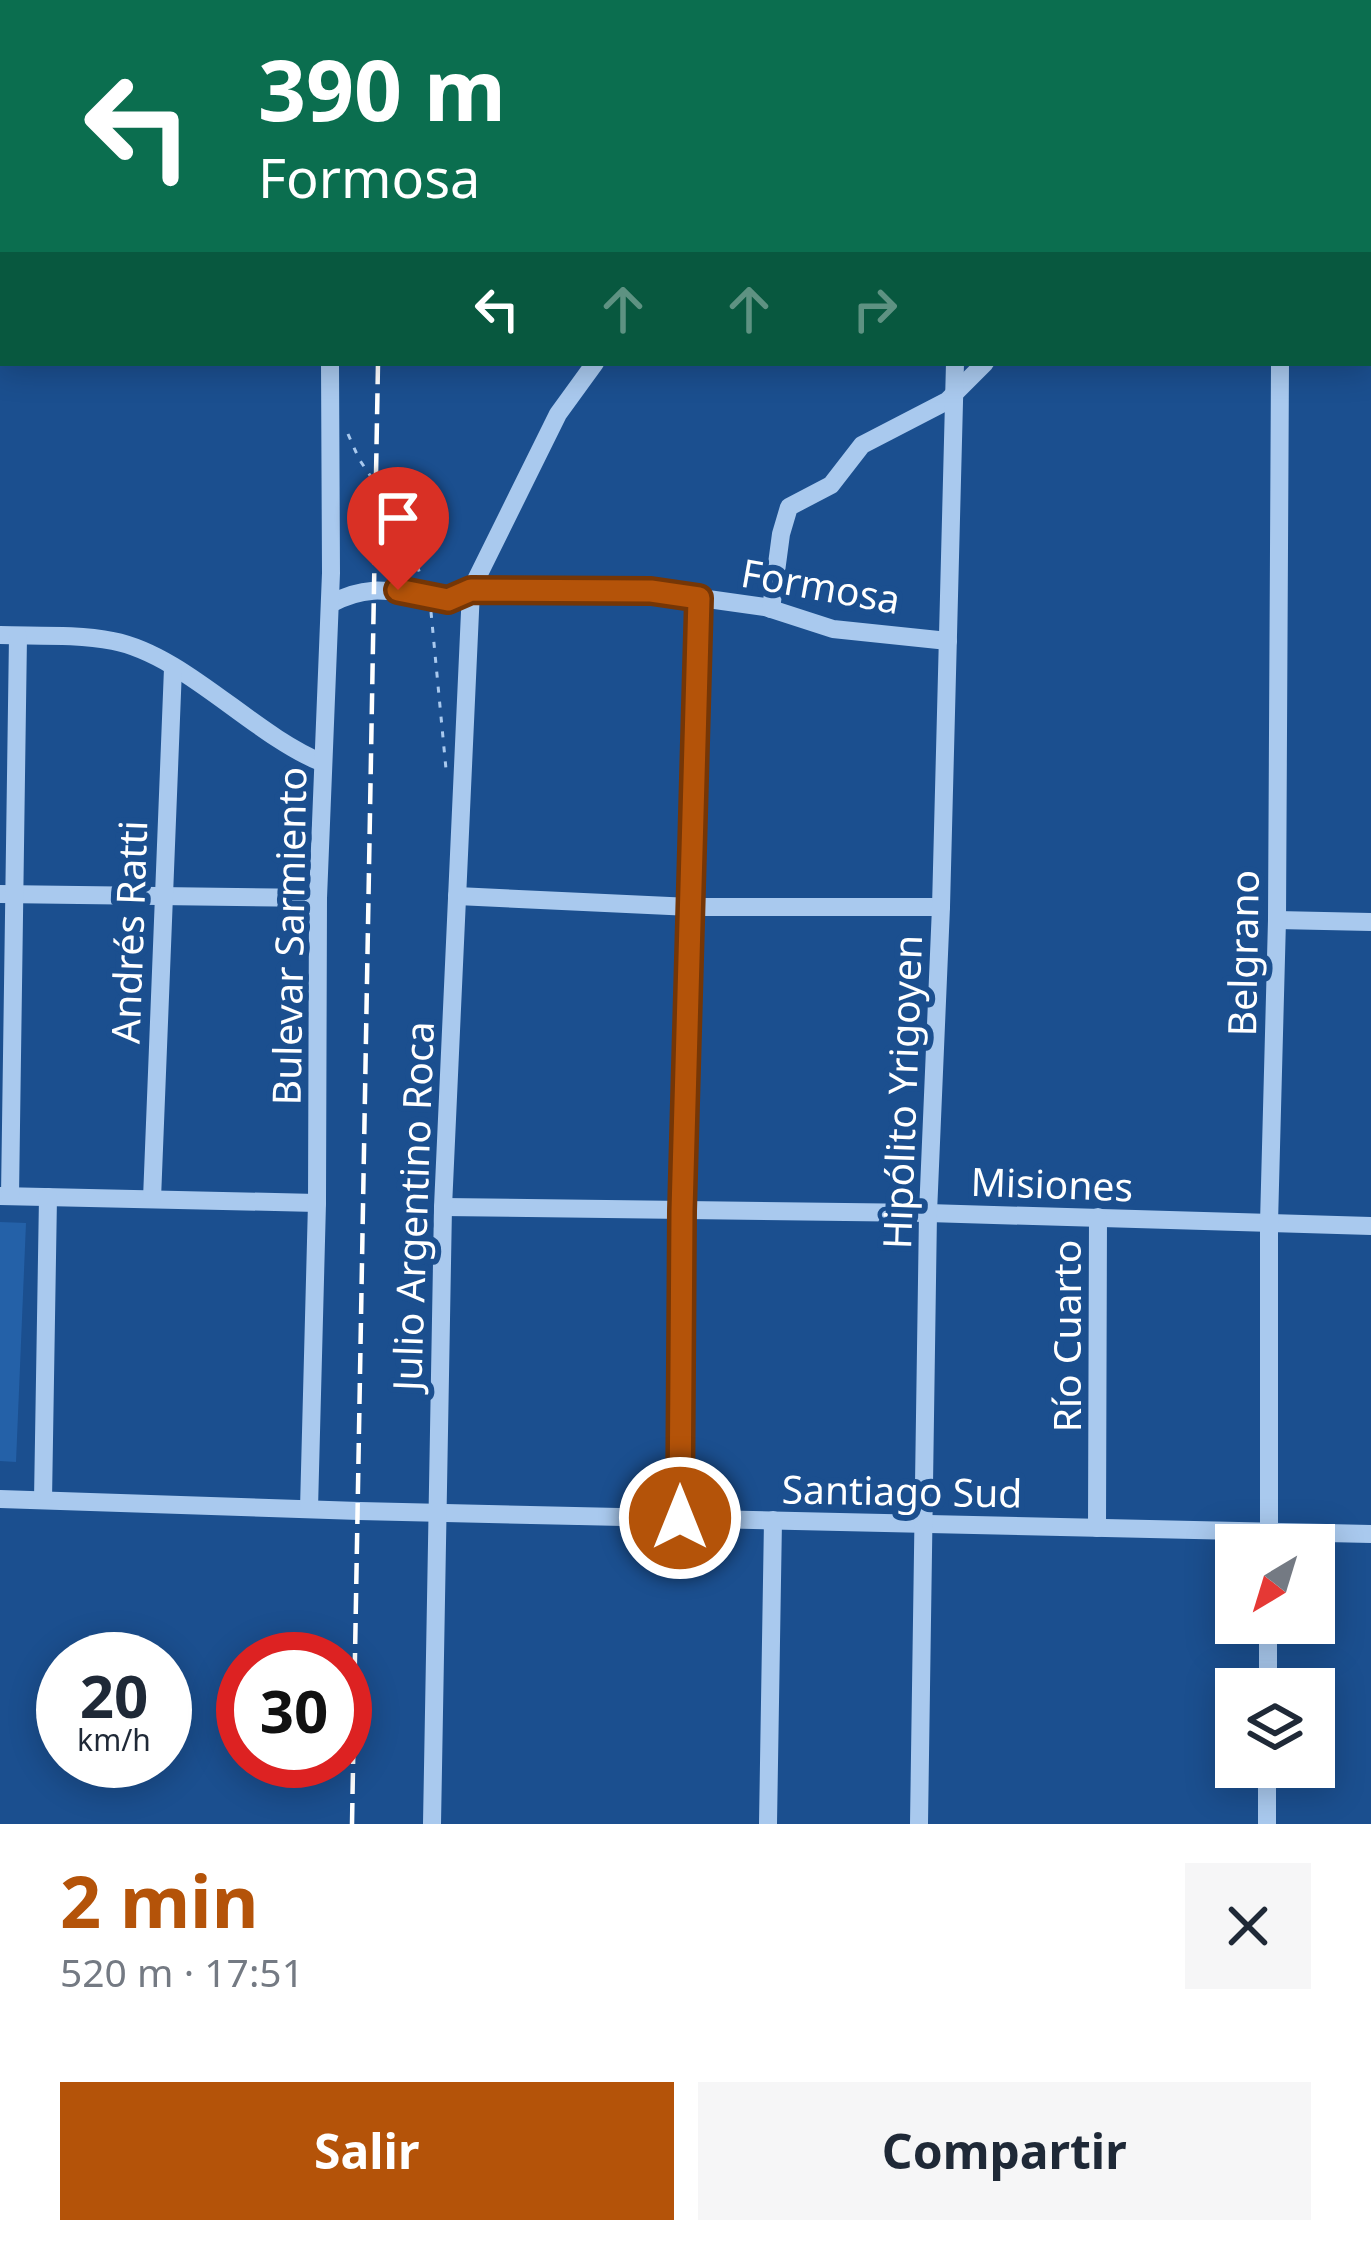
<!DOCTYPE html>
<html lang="es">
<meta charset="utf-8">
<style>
:root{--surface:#fff;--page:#f6f6f7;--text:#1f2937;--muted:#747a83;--accent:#b45309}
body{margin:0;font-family:"Noto Sans",sans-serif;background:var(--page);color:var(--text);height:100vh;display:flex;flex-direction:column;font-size:45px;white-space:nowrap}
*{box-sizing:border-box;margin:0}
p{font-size:39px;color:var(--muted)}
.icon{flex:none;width:66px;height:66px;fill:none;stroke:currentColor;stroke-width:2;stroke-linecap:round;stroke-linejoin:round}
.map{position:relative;height:1824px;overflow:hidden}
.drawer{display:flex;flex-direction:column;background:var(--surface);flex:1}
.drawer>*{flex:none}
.banner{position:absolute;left:0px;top:0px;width:1371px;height:366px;box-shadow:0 6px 30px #0003;background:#0b6e4f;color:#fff;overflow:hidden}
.needle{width:78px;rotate:218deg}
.controls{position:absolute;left:1215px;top:1524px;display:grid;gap:24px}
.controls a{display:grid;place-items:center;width:120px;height:120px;border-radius:0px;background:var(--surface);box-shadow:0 6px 30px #0003;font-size:60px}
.speed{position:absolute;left:36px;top:1632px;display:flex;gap:24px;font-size:60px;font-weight:700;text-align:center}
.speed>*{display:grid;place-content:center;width:156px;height:156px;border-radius:50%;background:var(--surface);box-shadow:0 6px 30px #0003;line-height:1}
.speed small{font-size:30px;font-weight:400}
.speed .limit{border:18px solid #d22;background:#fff;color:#111}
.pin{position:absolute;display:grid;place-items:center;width:102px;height:102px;color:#fff;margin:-123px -51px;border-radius:50% 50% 50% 0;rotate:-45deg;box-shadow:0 0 12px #0007}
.pin .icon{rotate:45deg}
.me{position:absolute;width:132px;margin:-66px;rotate:0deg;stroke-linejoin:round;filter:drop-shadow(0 0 9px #0008)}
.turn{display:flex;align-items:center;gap:42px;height:252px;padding:0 60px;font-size:54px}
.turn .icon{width:156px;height:156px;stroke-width:2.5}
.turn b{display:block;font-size:84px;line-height:102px}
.lanes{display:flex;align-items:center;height:114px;padding:0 60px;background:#0003;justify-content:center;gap:60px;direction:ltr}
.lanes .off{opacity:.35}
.round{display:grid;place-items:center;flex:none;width:126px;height:126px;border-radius:0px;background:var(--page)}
.head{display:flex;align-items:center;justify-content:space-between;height:204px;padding:0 60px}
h1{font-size:72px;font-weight:700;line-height:90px;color:var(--accent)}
.button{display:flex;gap:24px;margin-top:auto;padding:24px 60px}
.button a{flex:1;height:138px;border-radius:0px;background:var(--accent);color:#fff;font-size:48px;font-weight:700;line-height:138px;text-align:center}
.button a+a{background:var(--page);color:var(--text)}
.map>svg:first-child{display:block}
.pitch{fill:#2461a8}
.water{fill:#123a6d;stroke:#9cc4f0;stroke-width:3}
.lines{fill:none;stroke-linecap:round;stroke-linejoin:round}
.path{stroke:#a9c9ee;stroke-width:3;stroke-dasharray:6 9;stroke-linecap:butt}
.minor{stroke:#a9c9ee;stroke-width:18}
.rail{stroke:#fff;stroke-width:4.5;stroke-dasharray:21 9;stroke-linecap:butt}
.route-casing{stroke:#753606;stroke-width:30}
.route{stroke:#b45309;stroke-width:21}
.labels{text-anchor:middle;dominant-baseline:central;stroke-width:12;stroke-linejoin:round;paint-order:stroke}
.street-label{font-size:39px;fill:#fff;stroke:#1b4f8f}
</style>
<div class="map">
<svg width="1371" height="1824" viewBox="0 0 1371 1824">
<rect width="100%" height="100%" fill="#1b4f8f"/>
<polygon class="pitch" points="0,1222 26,1223 16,1462 0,1461"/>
<polygon class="water" points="256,0 695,0 249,3"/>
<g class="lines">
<g class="path">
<polyline points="0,208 3,209"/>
<polyline points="348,434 359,459 404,526 422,580"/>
<polyline points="431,612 446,769"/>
</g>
<g class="minor">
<polyline points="1368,83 1371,81"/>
<path d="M330,604C393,570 416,614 471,590L651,591L765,607L833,629L948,641"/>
<polyline points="771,609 781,534 789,507 831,485 862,445 947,401 985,363"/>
<path d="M0,635C36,636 77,634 113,641C185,655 253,735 323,763"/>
<polyline points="0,894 318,898"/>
<polyline points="457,896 691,907 941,907"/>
<polyline points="1277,920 1371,922"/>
<polyline points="0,1196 317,1203"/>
<polyline points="10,1196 18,636"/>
<polyline points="152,1199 173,668"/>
<polyline points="443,1207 928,1213 1371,1226"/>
<polyline points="0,1499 359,1511 1371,1534"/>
<polyline points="43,1500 48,1197"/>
<polyline points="309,1509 317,1203 318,898 331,573 330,363"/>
<polyline points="680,1518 682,1212 699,598"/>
<polyline points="1097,1528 1098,1217"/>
<polyline points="1269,1545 1269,1223 1277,920 1280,363"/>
<polyline points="1268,1689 1268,1623"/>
<polyline points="432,1824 443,1207 471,590 558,414 595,363"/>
<polyline points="768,1824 773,1520"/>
<polyline points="919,1824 928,1213 941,907 955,363"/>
<polyline points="1267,1824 1267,1767"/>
</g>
<g class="rail">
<polyline points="387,3 387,0"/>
<polyline points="352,1824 378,363"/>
</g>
</g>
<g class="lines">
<g class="route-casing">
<polyline id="route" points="398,590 448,600 471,590 651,591 699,598 682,1211 680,1518"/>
</g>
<use href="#route" class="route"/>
</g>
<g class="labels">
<g class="street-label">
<text transform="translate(821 585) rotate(10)">Formosa</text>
<text transform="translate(128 932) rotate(-88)">Andrés Ratti</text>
<text transform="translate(288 936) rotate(-89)">Bulevar Sarmiento</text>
<text transform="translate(1242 953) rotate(-89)">Belgrano</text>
<text transform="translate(901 1092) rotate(-88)">Hipólito Yrigoyen</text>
<text transform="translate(1052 1183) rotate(2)">Misiones</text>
<text transform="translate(412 1206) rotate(-88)">Julio Argentino Roca</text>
<text transform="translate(1065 1336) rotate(-90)">Río Cuarto</text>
<text transform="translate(902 1490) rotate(1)">Santiago Sud</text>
</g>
</g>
</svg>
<div class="controls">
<a><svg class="needle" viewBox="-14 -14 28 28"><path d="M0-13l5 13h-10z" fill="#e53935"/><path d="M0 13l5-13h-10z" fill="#747a83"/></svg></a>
<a><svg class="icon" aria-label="layers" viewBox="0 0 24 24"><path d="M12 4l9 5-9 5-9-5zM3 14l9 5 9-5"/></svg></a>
</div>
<div class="speed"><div>20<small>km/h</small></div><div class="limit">30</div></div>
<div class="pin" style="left:398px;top:590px;background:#d93025"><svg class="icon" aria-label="arrive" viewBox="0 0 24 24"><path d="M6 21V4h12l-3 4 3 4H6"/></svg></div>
<svg class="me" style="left:680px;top:1518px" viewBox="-20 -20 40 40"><circle r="17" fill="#b45309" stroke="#fff" stroke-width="3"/><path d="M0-11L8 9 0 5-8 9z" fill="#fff"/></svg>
<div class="banner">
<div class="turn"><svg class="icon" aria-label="left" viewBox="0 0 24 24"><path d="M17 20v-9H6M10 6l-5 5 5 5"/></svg><div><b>390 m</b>Formosa</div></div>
<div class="lanes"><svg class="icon" aria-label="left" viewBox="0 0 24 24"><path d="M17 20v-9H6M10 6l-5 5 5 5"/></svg><svg class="icon off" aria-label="ahead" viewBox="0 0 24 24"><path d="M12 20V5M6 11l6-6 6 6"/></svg><svg class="icon off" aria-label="ahead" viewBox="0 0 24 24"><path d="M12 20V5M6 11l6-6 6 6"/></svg><svg class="icon off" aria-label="right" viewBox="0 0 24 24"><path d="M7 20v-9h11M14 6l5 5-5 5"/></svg></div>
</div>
</div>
<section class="drawer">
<div class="head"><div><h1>2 min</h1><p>520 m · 17:51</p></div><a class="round"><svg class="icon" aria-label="close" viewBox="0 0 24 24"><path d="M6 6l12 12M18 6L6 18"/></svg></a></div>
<div class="button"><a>Salir</a><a>Compartir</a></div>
</section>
